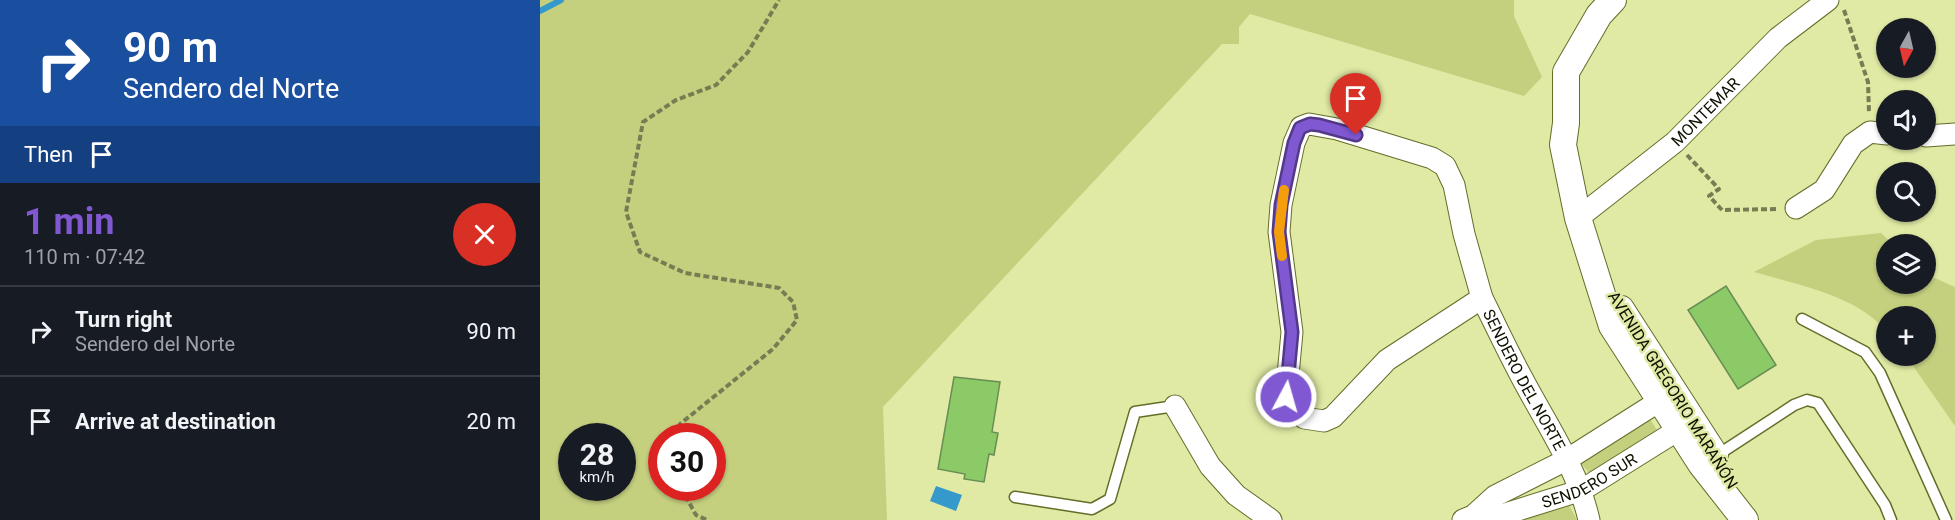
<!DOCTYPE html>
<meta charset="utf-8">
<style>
:root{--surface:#171b24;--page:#20242c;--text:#f1f3f6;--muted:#9ea1a6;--line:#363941;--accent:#8058d2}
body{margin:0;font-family:Roboto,sans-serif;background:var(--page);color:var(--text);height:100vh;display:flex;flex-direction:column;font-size:22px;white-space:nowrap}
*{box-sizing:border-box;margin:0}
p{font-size:20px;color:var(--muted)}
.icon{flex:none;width:33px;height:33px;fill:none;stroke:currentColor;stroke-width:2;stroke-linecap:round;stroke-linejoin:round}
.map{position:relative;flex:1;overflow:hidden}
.sheet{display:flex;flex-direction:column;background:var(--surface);width:540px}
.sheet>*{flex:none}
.hud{background:#1a4fa0;color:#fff;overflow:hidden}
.needle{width:39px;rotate:188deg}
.controls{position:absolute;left:1336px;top:18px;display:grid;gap:12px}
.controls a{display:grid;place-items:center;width:60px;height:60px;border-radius:50%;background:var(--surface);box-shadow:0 2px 4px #0004;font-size:30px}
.speed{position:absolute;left:18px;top:423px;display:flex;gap:12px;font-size:30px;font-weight:700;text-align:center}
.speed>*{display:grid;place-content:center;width:78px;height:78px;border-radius:50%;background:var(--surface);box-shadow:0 2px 4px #0004;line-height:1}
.speed small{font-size:15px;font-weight:400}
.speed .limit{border:9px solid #d22;background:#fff;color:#111}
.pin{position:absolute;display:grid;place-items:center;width:51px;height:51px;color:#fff;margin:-62px -26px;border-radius:50% 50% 50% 0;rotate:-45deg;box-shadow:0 0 6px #0007}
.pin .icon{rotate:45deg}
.me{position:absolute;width:66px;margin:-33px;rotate:6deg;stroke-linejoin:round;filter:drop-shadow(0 0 4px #0008)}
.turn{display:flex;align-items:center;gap:21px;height:126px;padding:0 24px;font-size:27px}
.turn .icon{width:78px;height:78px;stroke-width:2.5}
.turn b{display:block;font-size:42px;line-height:51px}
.then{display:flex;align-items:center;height:57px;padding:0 24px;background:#0003;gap:12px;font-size:22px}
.round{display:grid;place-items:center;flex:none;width:63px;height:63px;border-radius:32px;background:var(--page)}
.head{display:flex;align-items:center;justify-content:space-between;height:102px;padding:0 24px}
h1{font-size:36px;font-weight:700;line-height:45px;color:var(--accent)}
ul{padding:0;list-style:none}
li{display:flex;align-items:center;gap:18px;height:90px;padding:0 24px;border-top:2px solid var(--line)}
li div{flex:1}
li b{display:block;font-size:22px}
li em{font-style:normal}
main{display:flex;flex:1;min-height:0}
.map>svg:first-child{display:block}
.green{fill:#c5d07f;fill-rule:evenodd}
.water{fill:#3599cb}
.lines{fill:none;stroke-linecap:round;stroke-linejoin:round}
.stream{stroke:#3599cb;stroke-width:6}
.building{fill:#8bca66;stroke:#698e55;stroke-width:1.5}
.service-casing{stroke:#656d29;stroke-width:13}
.minor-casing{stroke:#656d29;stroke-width:23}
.tertiary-casing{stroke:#656d29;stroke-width:28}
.path{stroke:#777d52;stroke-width:4;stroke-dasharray:6 3;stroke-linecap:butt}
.service{stroke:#fff;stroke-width:10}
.minor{stroke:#fff;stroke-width:21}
.tertiary{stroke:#fff;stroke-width:26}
.route-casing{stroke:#533988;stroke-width:15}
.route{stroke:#8058d2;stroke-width:10}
.slow{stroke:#f59e0b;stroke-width:10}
.labels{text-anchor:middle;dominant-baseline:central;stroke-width:5;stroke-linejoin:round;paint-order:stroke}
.street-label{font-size:16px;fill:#0f1100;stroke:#e0eaa4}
</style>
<main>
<section class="sheet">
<div class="hud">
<div class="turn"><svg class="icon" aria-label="right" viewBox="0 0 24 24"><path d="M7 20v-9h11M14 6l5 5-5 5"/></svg><div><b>90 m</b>Sendero del Norte</div></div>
<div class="then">Then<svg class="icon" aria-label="arrive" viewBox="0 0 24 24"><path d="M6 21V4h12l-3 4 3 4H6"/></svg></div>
</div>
<div class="head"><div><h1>1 min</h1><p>110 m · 07:42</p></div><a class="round" style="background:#d93025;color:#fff"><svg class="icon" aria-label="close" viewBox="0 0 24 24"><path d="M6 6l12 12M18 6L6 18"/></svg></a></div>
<ul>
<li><svg class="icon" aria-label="right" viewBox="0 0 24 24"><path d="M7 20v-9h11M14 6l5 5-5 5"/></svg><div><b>Turn right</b><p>Sendero del Norte</p></div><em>90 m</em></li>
<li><svg class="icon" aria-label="arrive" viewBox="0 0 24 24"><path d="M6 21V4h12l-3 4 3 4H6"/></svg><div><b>Arrive at destination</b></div><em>20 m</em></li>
</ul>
</section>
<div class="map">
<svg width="1415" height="520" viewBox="0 0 1415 520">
<rect width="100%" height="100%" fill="#e0eaa4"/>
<g class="green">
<path d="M0,0H974V16L1002,77L984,96L710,14L699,27V44H682L343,407L347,520H0ZM32,436H82V488H32ZM172,436V488H122V436Z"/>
<path d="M1341,233L1353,244H1347V284H1386V274L1415,287V426L1366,356H1386V316H1347V332C1317,295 1258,285 1214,272L1276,240Z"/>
<polygon points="1110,419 1117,430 1116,435 1054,474 1049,473 1041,463"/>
<polygon points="1029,505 1037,520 979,520"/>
</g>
<polygon class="water" points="396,486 422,495 416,511 390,501"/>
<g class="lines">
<polyline class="stream" points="0,11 21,0"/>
</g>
<g class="building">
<polygon points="1186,286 1236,365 1198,389 1148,310"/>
<polygon points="414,377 460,382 452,432 458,433 454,455 449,454 444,482 424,479 425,474 398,469"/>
</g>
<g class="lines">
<g class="service-casing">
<g id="service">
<polyline points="1262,319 1325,352 1340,373 1406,520"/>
<polyline points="1176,456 1254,405 1267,400 1278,403 1345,505 1351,520"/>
<polyline points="475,497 552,509 570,499 595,412 635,406"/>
</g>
</g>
<g class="minor-casing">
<g id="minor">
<polygon points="769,124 797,129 892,158 905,166 914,185 924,234 942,298 847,360 793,417 784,421 764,418 746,397 752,332 739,232 741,205 754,143 761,127"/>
<polyline points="1386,136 1415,134"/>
<polyline points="1256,208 1284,190 1313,144 1330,132 1347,134"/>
<path id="s1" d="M1038,218L1135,142L1238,38L1288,0"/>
<path id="s2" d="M942,298C955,324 967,350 981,376C1006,424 1037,467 1049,520"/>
<polyline points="635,406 670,466 696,495 731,520"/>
<path id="s3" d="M933,516L965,514L1042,490L1138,430L1148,417"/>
<polyline points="923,520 933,516 955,496 1028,459 1132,393"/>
</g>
</g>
<g class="tertiary-casing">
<g id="tertiary">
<polyline points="1073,0 1059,15 1026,72 1026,123 1023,145 1038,218 1072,326 1161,464 1205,520"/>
<polyline points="1081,309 1175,455"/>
</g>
</g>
<g class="path">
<polyline points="1304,10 1328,82 1329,113"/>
<polyline points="1147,155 1179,189 1169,196 1182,210 1238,209"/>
<polyline points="135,436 140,424 233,349 257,320 253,302 239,288 145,273 100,252 86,212 103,122 136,100 176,85 208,52 239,0"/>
<polyline points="141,488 156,515 167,520"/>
</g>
<use href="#service" class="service"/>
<use href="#minor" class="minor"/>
<use href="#tertiary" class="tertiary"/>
</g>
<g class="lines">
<g class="route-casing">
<polyline id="route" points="746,397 752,332 739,232 741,205 754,143 760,128 770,124 779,125 816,135"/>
</g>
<use href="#route" class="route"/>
<polyline class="slow" points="742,256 739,232 744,190"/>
</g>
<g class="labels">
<g class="street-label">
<text stroke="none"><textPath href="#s1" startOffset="166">MONTEMAR</textPath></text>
<text stroke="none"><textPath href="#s2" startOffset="92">SENDERO DEL NORTE</textPath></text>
<text transform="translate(1133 390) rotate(58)">AVENIDA GREGORIO MARAÑÓN</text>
<text stroke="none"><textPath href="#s3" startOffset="123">SENDERO SUR</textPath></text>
</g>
</g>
</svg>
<div class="controls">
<a><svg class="needle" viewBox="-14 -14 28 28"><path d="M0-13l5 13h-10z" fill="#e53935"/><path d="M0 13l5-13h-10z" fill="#9ea1a6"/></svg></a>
<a><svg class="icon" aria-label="sound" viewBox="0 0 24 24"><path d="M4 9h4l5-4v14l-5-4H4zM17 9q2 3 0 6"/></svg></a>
<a><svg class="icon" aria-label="search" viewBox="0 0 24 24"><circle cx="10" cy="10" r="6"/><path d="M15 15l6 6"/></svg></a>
<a><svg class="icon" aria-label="layers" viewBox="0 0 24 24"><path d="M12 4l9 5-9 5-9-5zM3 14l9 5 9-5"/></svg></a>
<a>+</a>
</div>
<div class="speed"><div>28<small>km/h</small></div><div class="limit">30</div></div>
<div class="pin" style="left:816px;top:135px;background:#d93025"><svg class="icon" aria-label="arrive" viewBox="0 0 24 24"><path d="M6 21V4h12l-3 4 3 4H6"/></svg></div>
<svg class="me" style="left:746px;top:397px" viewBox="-20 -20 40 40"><circle r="17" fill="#8058d2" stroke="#fff" stroke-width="3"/><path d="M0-11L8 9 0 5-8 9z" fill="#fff"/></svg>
</div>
</main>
